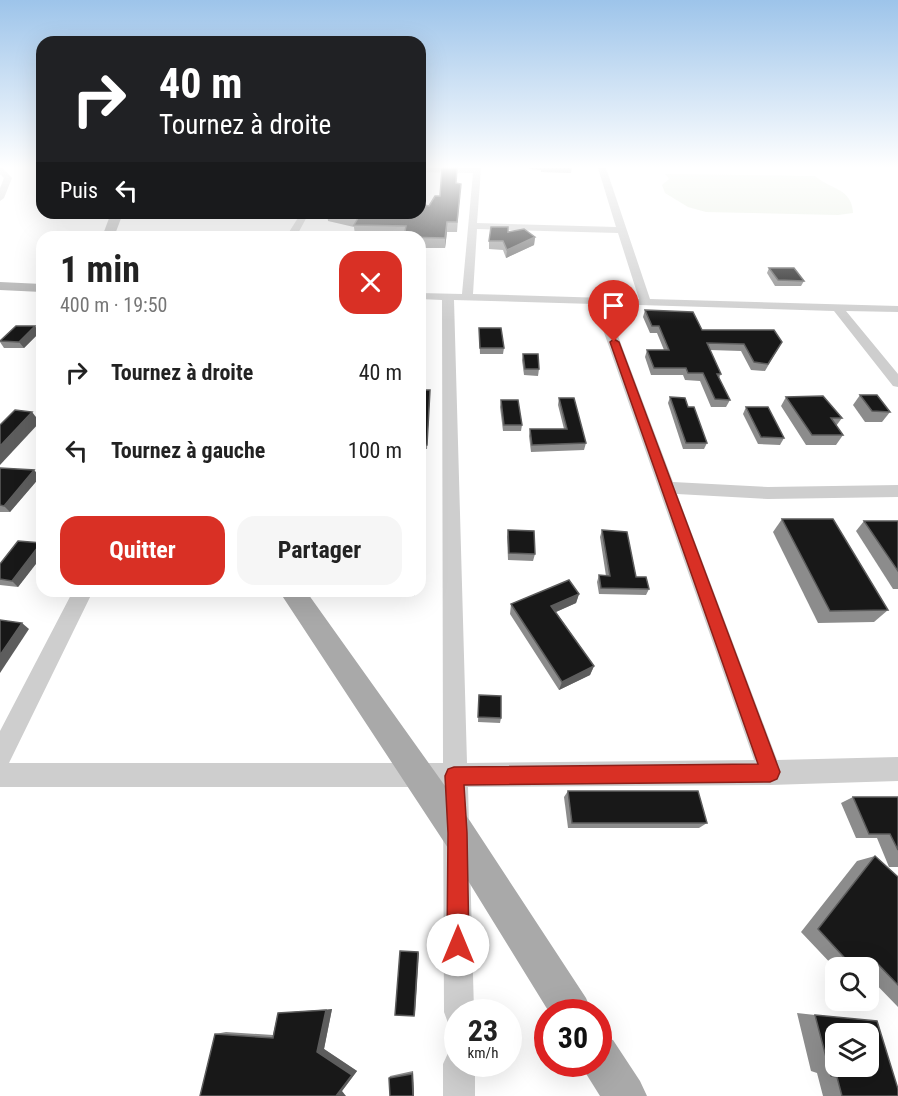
<!DOCTYPE html>
<html lang="fr">
<meta charset="utf-8">
<style>
:root{--surface:#fff;--page:#f6f6f6;--text:#222;--muted:#767676;--accent:#d93025}
body{margin:0;font-family:"Roboto Condensed",sans-serif;background:var(--page);color:var(--text);height:100vh;display:flex;flex-direction:column;font-size:22px;white-space:nowrap}
*{box-sizing:border-box;margin:0}
p{font-size:20px;color:var(--muted)}
.icon{flex:none;width:33px;height:33px;fill:none;stroke:currentColor;stroke-width:2;stroke-linecap:round;stroke-linejoin:round}
.map{position:relative;flex:1;overflow:hidden}
.panel{position:absolute;left:36px;top:231px;width:390px;height:366px;display:flex;flex-direction:column;background:var(--surface);border-radius:18px;box-shadow:0 6px 24px #0002}
.panel>*{flex:none}
.banner{position:absolute;left:36px;top:36px;width:390px;height:183px;border-radius:18px;box-shadow:0 6px 24px #0002;background:#202124;color:#fff;overflow:hidden}
.controls{position:absolute;left:825px;top:957px;display:grid;gap:12px}
.controls a{display:grid;place-items:center;width:54px;height:54px;border-radius:12px;background:var(--surface);box-shadow:0 6px 24px #0002;font-size:30px}
.speed{position:absolute;left:444px;top:999px;display:flex;gap:12px;font-size:30px;font-weight:700;text-align:center}
.speed>*{display:grid;place-content:center;width:78px;height:78px;border-radius:50%;background:var(--surface);box-shadow:0 6px 24px #0002;line-height:1}
.speed small{font-size:15px;font-weight:400}
.speed .limit{border:9px solid #d22;background:#fff;color:#111}
.pin{position:absolute;display:grid;place-items:center;width:51px;height:51px;color:#fff;margin:-62px -26px;border-radius:50% 50% 50% 0;rotate:-45deg;box-shadow:0 0 6px #0007}
.pin .icon{rotate:45deg}
.me{position:absolute;width:66px;margin:-33px;rotate:0deg;stroke-linejoin:round;filter:drop-shadow(0 0 4px #0008)}
.turn{display:flex;align-items:center;gap:21px;height:126px;padding:0 24px;font-size:27px}
.turn .icon{width:78px;height:78px;stroke-width:2.5}
.turn b{display:block;font-size:42px;line-height:51px}
.then{display:flex;align-items:center;height:57px;padding:0 24px;background:#0003;gap:12px;font-size:22px}
.round{display:grid;place-items:center;flex:none;width:63px;height:63px;border-radius:18px;background:var(--page)}
.overview{display:flex;align-items:center;justify-content:space-between;height:102px;padding:0 24px}
h1{font-size:36px;font-weight:700;line-height:45px}
.cta{display:flex;gap:12px;margin-top:auto;padding:12px 24px}
.cta a{flex:1;height:69px;border-radius:18px;background:var(--accent);color:#fff;font-size:24px;font-weight:700;line-height:69px;text-align:center}
.cta a+a{background:var(--page);color:var(--text)}
ul{padding:0;list-style:none}
li{display:flex;align-items:center;gap:18px;height:78px;padding:0 24px}
li div{flex:1}
li b{display:block;font-size:22px}
li em{font-style:normal}
.map>svg:first-child{display:block}
.green{fill:#e6ede0}
.lines{fill:none;stroke-linecap:round;stroke-linejoin:round}
.minor{fill:#cecece;fill-rule:evenodd}
.major{fill:#a9a9a9;fill-rule:evenodd}
.wall{fill:#8c8c8c}
.shaded-wall{fill:#5d5d5d}
.building{fill:#181818;stroke:#5d5d5d;stroke-width:1.5;fill-rule:evenodd}
.route{fill:#d93025;stroke:#8d1f18;stroke-width:1.5}
</style>
<div class="map">
<svg width="898" height="1096" viewBox="0 0 898 1096">
<rect width="100%" height="100%" fill="#fff"/>
<path class="green" d="M665,174L815,176C831,190 852,188 853,213L838,215L706,212L688,207L665,193L662,185L669,179Z"/>
<g class="lines">
<g class="minor">
<polygon points="0,168 3,168 12,178 4,198 0,201 0,188 4,178 0,174"/>
<path d="M420,168H481L477,223L616,227L598,168H606L650,299L898,306V312L846,311L898,374V387L893,386L834,311L606,304L673,482L768,487L898,485V497L768,499L677,494L777,760L898,757V781L770,785L468,787L474,1012H458V1027L448,1023L444,1012L443,787H0V731L73,591H93L9,763H443L442,300L420,299V293L462,294L473,173L420,172ZM477,229L618,233L639,299L473,294ZM454,300L594,304L754,760L467,763Z"/>
<polygon points="301,213 309,213 296,237 286,237"/>
<polygon points="458,1049 458,1064 475,1064 475,1096 443,1096 443,1064 448,1053"/>
</g>
<g class="major">
<polygon points="111,213 123,213 114,237 102,237"/>
<polygon points="0,282 42,284 42,292 0,290"/>
<polygon points="279,591 306,591 470,821 586,998 592,1012 549,1012 446,845"/>
<polygon points="598,1034 613,1040 640,1081 647,1096 600,1096 580,1064 598,1064"/>
</g>
</g>
<g class="wall">
<polygon points="457,168 456,183 460,193 457,232 447,232 445,248 420,248 420,237 355,235 354,227 328,221 327,213 420,213 440,196"/>
<polygon points="529,168 572,168 571,173 541,172 541,170 529,169"/>
<polygon points="508,232 535,237 534,245 506,258 503,250 489,249 489,241"/>
<polygon points="769,268 804,281 801,286 775,286 767,273"/>
<polygon points="645,310 702,330 778,349 765,371 751,370 741,351 710,350 721,374 719,378 730,400 726,407 711,407 700,381 685,380 683,375 651,375 645,357 647,350 664,350 657,333 650,333 643,317"/>
<polygon points="35,326 39,333 24,348 4,348 0,342 0,341"/>
<polygon points="479,328 504,348 503,354 480,354"/>
<polygon points="523,354 539,369 538,376 524,375 522,360"/>
<polygon points="420,390 430,390 427,449 420,449"/>
<polygon points="860,395 890,412 882,422 865,422 853,405"/>
<polygon points="670,397 688,407 707,443 704,449 683,449 668,403"/>
<polygon points="786,397 842,418 836,426 843,435 836,445 806,445 781,406"/>
<polygon points="559,398 586,443 584,450 531,452 529,436 530,429 564,429 558,405"/>
<polygon points="501,400 522,425 521,431 503,431 500,407"/>
<polygon points="746,407 784,438 780,445 758,444 743,414"/>
<polygon points="0,468 34,470 40,477 10,512 0,512"/>
<polygon points="782,519 888,610 874,622 818,623 773,532"/>
<polygon points="864,521 898,521 898,589 893,589 856,531"/>
<polygon points="508,530 535,554 533,561 508,560 507,537"/>
<polygon points="602,530 636,577 649,589 646,595 599,594 597,582 599,575 606,576 600,537"/>
<polygon points="41,543 42,545 42,556 18,587 0,585 0,564"/>
<polygon points="378,591 415,591 415,596 379,597"/>
<polygon points="579,594 576,603 556,612 594,666 590,675 559,690 510,614 511,604"/>
<polygon points="479,695 501,718 500,723 478,722"/>
<polygon points="568,791 707,823 699,828 568,828 564,797"/>
<polygon points="853,797 898,797 898,867 889,867 877,838 856,838 841,803"/>
<polygon points="875,856 898,877 898,1007 868,976 868,968 836,968 836,969 801,932 857,861"/>
<polygon points="332,1009 324,1049 357,1071 342,1091 215,1034 226,1032 273,1035 278,1013"/>
<polygon points="797,1013 815,1015 898,1096 823,1096 817,1073 811,1071"/>
<polygon points="413,1071 414,1096 389,1078 390,1076"/>
</g>
<g class="shaded-wall">
<polygon points="447,222 447,232 445,248 445,238"/>
<polygon points="535,237 534,245 506,258 507,250"/>
<polygon points="35,326 39,333 24,348 19,342"/>
<polygon points="32,412 40,422 0,465 0,446"/>
<polygon points="34,470 40,477 10,512 4,506"/>
<polygon points="41,543 42,545 42,556 18,587 12,581"/>
<polygon points="579,594 576,603 549,615 551,606"/>
<polygon points="22,623 29,629 0,673 0,655"/>
<polygon points="594,666 590,675 559,690 562,682"/>
<polygon points="418,952 419,953 415,1015 414,1016"/>
<polygon points="332,1009 324,1049 357,1071 342,1091 346,1096 336,1096 317,1052 326,1010"/>
<polygon points="413,1071 414,1096 413,1096 412,1074"/>
</g>
<g class="building">
<polygon points="442,168 457,168 456,183 461,184 457,222 447,222 445,238 404,237 406,226 354,225 358,218 334,213 420,213 420,204 429,206 435,196 440,196"/>
<polygon points="491,227 508,227 508,232 524,229 535,237 507,250 503,241 489,241"/>
<polygon points="769,268 794,268 804,281 778,280"/>
<polygon points="645,310 693,312 702,330 774,330 782,342 768,364 754,362 744,344 707,343 721,374 717,374 730,400 715,399 703,373 688,373 686,368 654,368 647,350 669,350 659,326 652,326"/>
<polygon points="16,326 35,326 19,342 0,341"/>
<polygon points="479,328 501,328 504,348 480,348"/>
<polygon points="523,354 538,354 539,369 525,369"/>
<polygon points="420,390 430,390 427,445 420,445"/>
<polygon points="860,395 877,395 890,412 872,411"/>
<polygon points="823,396 842,418 831,418 843,435 812,435 786,397"/>
<polygon points="670,397 685,398 688,407 694,407 707,443 686,443"/>
<polygon points="559,398 574,398 586,443 532,445 530,429 567,429"/>
<polygon points="501,400 518,400 522,425 504,425"/>
<polygon points="746,407 768,407 784,438 761,437"/>
<polygon points="15,410 32,412 0,446 0,425"/>
<polygon points="0,468 34,470 4,506 0,505"/>
<polygon points="782,519 833,519 888,610 830,611"/>
<polygon points="864,521 898,521 898,571"/>
<polygon points="508,530 534,531 535,554 509,553"/>
<polygon points="602,530 627,532 636,577 646,577 649,589 601,588 599,575 610,576"/>
<polygon points="18,541 41,543 12,581 0,579 0,564"/>
<polygon points="569,580 579,594 551,606 594,666 562,682 511,604"/>
<polygon points="0,620 22,623 0,655"/>
<polygon points="479,695 501,696 501,718 478,717"/>
<polygon points="568,791 698,791 707,823 572,823"/>
<polygon points="853,797 898,797 898,850 890,834 869,834"/>
<polygon points="875,856 898,877 898,985 875,961 868,970 868,968 854,968 818,929"/>
<polygon points="400,951 418,952 414,1016 395,1015"/>
<polygon points="326,1010 317,1052 352,1075 336,1096 200,1096 215,1034 273,1038 278,1013"/>
<path d="M815,1015L877,1021L898,1089V1096H842L837,1077L831,1076ZM836,1034H868V1066H836Z"/>
<polygon points="412,1074 413,1096 390,1096 389,1078"/>
</g>
<linearGradient id="sky" x2="0" y2="1"><stop stop-color="#9dc4ea"/><stop offset="0.52" stop-color="#fff"/><stop offset="1" stop-color="#fff" stop-opacity="0"/></linearGradient>
<rect width="898" height="321" fill="url(#sky)"/>
<polygon class="route" points="614,339 619,342 780,772 777,779 770,782 464,785 467,833 469,945 466,953 458,956 451,953 447,945 448,833 445,776 448,769 454,767 758,764 610,342"/>
</svg>
<div class="controls">
<a><svg class="icon" aria-label="search" viewBox="0 0 24 24"><circle cx="10" cy="10" r="6"/><path d="M15 15l6 6"/></svg></a>
<a><svg class="icon" aria-label="layers" viewBox="0 0 24 24"><path d="M12 4l9 5-9 5-9-5zM3 14l9 5 9-5"/></svg></a>
</div>
<div class="speed"><div>23<small>km/h</small></div><div class="limit">30</div></div>
<div class="pin" style="left:614px;top:342px;background:#d93025"><svg class="icon" aria-label="arrive" viewBox="0 0 24 24"><path d="M6 21V4h12l-3 4 3 4H6"/></svg></div>
<svg class="me" style="left:458px;top:945px" viewBox="-20 -20 40 40"><circle r="19" fill="#fff"/><path d="M0-13L10 11 0 6-10 11z" fill="#d93025"/></svg>
<div class="banner">
<div class="turn"><svg class="icon" aria-label="right" viewBox="0 0 24 24"><path d="M7 20v-9h11M14 6l5 5-5 5"/></svg><div><b>40 m</b>Tournez à droite</div></div>
<div class="then">Puis<svg class="icon" aria-label="left" viewBox="0 0 24 24"><path d="M17 20v-9H6M10 6l-5 5 5 5"/></svg></div>
</div>
<section class="panel">
<div class="overview"><div><h1>1 min</h1><p>400 m · 19:50</p></div><a class="round" style="background:#d93025;color:#fff"><svg class="icon" aria-label="close" viewBox="0 0 24 24"><path d="M6 6l12 12M18 6L6 18"/></svg></a></div>
<ul>
<li><svg class="icon" aria-label="right" viewBox="0 0 24 24"><path d="M7 20v-9h11M14 6l5 5-5 5"/></svg><div><b>Tournez à droite</b></div><em>40 m</em></li>
<li><svg class="icon" aria-label="left" viewBox="0 0 24 24"><path d="M17 20v-9H6M10 6l-5 5 5 5"/></svg><div><b>Tournez à gauche</b></div><em>100 m</em></li>
</ul>
<div class="cta"><a>Quitter</a><a>Partager</a></div>
</section>
</div>
